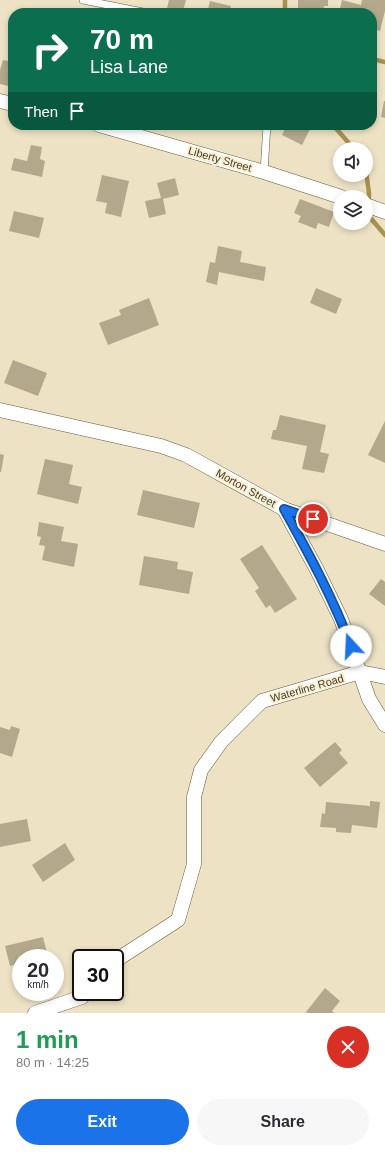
<!DOCTYPE html>
<meta charset="utf-8">
<style>
:root{--surface:#fff;--page:#f7f7f7;--text:#2b2b33;--muted:#7c7c81;--accent:#1a73e8}
body{margin:0;font-family:Arial,sans-serif;background:var(--page);color:var(--text);height:100vh;display:flex;flex-direction:column;font-size:15px;white-space:nowrap}
*{box-sizing:border-box;margin:0}
p{font-size:13px;color:var(--muted)}
.icon{flex:none;width:22px;height:22px;fill:none;stroke:currentColor;stroke-width:2;stroke-linecap:round;stroke-linejoin:round}
.map{position:relative;height:1013px;overflow:hidden}
.panel{display:flex;flex-direction:column;background:var(--surface);flex:1}
.panel>*{flex:none}
.top-card{position:absolute;left:8px;top:8px;width:369px;height:122px;border-radius:16px;box-shadow:0 2px 6px #0003;background:#0b6e4f;color:#fff;overflow:hidden}
.tools{position:absolute;left:333px;top:142px;display:grid;gap:8px}
.tools a{display:grid;place-items:center;width:40px;height:40px;border-radius:50%;background:var(--surface);box-shadow:0 2px 6px #0003;font-size:20px}
.speed{position:absolute;left:12px;top:949px;display:flex;gap:8px;font-size:20px;font-weight:700;text-align:center}
.speed>*{display:grid;place-content:center;width:52px;height:52px;border-radius:50%;background:var(--surface);box-shadow:0 2px 6px #0003;line-height:1}
.speed small{font-size:10px;font-weight:400}
.speed .limit{border:2px solid #111;border-radius:6px;background:#fff;color:#111}
.pin{position:absolute;display:grid;place-items:center;width:34px;height:34px;color:#fff;margin:-17px;border:2px solid #fff;border-radius:50%;box-shadow:0 1px 4px #0007}
.me{position:absolute;width:44px;margin:-22px;rotate:340deg;stroke-linejoin:round;filter:drop-shadow(0 0 3px #0008)}
.turn{display:flex;align-items:center;gap:14px;height:84px;padding:0 16px;font-size:18px}
.turn .icon{width:52px;height:52px;stroke-width:2.5}
.turn b{display:block;font-size:28px;line-height:34px}
.then{display:flex;align-items:center;height:38px;padding:0 16px;background:#0003;gap:8px;font-size:15px}
.round{display:grid;place-items:center;flex:none;width:42px;height:42px;border-radius:21px;background:var(--page)}
.headline{display:flex;align-items:center;justify-content:space-between;height:68px;padding:0 16px}
h1{font-size:24px;font-weight:700;line-height:30px;color:#1e9e55}
.primary-button{display:flex;gap:8px;margin-top:auto;padding:8px 16px}
.primary-button a{flex:1;height:46px;border-radius:24px;background:var(--accent);color:#fff;font-size:16px;font-weight:700;line-height:46px;text-align:center}
.primary-button a+a{background:var(--page);color:var(--text)}
.map>svg:first-child{display:block}
.lines{fill:none;stroke-linecap:round;stroke-linejoin:round}
.stream{stroke:#a9914f;stroke-width:4.5}
.building{fill:#b3a88b}
.lane-casing{stroke:#645a3f;stroke-width:8}
.street-casing{stroke:#645a3f;stroke-width:15}
.lane{stroke:#fff;stroke-width:7}
.street{stroke:#fff;stroke-width:14}
.route-casing{stroke:#114b97;stroke-width:10}
.route{stroke:#1a73e8;stroke-width:7}
.labels{text-anchor:middle;dominant-baseline:central;stroke-width:4;stroke-linejoin:round;paint-order:stroke}
.street-label{font-size:11px;fill:#403c30;stroke:#faefd1}
</style>
<div class="map">
<svg width="385" height="1013" viewBox="0 0 385 1013">
<rect width="100%" height="100%" fill="#ede2c4"/>
<g class="lines">
<g class="stream">
<polyline points="285,0 285,13"/>
<polyline points="372,59 385,62"/>
<polyline points="333,125 354,149"/>
<polyline points="366,171 369,193 368,215 385,235"/>
</g>
</g>
<g class="building">
<polygon points="169,0 186,0 183,11 167,8"/>
<polygon points="298,0 328,0 328,6 324,6 324,13 298,13"/>
<polygon points="342,0 361,5 362,0 385,0 385,11 380,31 372,29 372,13 339,13"/>
<polygon points="210,1 231,6 229,13 207,13"/>
<polygon points="65,9 79,12 79,13 64,13"/>
<polygon points="3,60 13,62 13,87 0,84 0,70"/>
<polygon points="384,101 385,101 385,118 381,117"/>
<polygon points="183,125 198,125 197,128"/>
<polygon points="223,125 237,125 237,128"/>
<polygon points="287,125 302,125 310,129 302,145 282,135"/>
<polygon points="31,145 42,147 40,159 45,161 42,177 11,170 14,158 27,161"/>
<polygon points="102,175 129,181 121,217 105,213 107,203 96,201"/>
<polygon points="175,178 179,195 163,199 166,214 149,218 145,201 161,198 157,183"/>
<polygon points="300,199 334,212 329,227 318,223 316,229 298,222 301,216 294,213"/>
<polygon points="14,211 44,218 39,238 9,231"/>
<polygon points="218,246 242,251 240,262 266,267 264,281 219,272 217,285 206,282 210,262 215,263"/>
<polygon points="316,288 342,299 336,314 310,303"/>
<polygon points="149,298 159,325 108,345 99,323 121,315 119,310"/>
<polygon points="13,360 47,373 38,396 4,383"/>
<polygon points="280,415 326,425 320,452 329,454 324,473 302,469 307,446 271,439 273,430 276,430"/>
<polygon points="385,421 385,463 368,455"/>
<polygon points="0,454 4,455 1,472 0,472"/>
<polygon points="45,459 73,465 69,484 82,487 78,504 37,494"/>
<polygon points="143,490 200,503 194,528 137,515"/>
<polygon points="39,522 64,527 61,541 78,544 74,567 42,560 45,546 39,545 41,537 37,536"/>
<polygon points="262,545 297,599 275,613 270,605 266,608 255,591 259,588 240,559"/>
<polygon points="144,556 178,562 177,569 193,572 189,594 139,585"/>
<polygon points="381,579 385,582 385,606 369,594"/>
<polygon points="11,726 20,729 12,757 0,753 0,727 10,730"/>
<polygon points="335,742 342,750 339,753 348,763 320,787 304,768"/>
<polygon points="370,801 380,802 377,828 352,825 351,833 336,832 336,828 320,827 322,813 325,814 326,802 370,806"/>
<polygon points="27,819 31,841 0,847 0,824"/>
<polygon points="65,843 75,860 43,882 32,865"/>
<polygon points="43,937 48,957 21,958 21,963 10,966 5,946"/>
<polygon points="325,988 340,1001 332,1011 334,1013 307,1013 306,1012"/>
</g>
<g class="lines">
<g class="lane-casing">
<g id="lane">
<polyline points="83,0 148,13"/>
<polyline points="264,172 267,125"/>
</g>
</g>
<g class="street-casing">
<g id="street">
<polyline points="0,101 13,104"/>
<polyline points="99,125 264,172 341,197"/>
<polyline points="366,205 385,212"/>
<polyline points="0,410 161,446 186,455 284,509 317,570 341,619 369,699 385,725"/>
<polyline points="284,509 385,544"/>
<polyline points="115,963 121,957 178,920 194,864 194,797 201,770 221,742 262,701 360,672 385,677"/>
<polyline points="35,1013 82,997 87,992"/>
</g>
</g>
<use href="#lane" class="lane"/>
<use href="#street" class="street"/>
</g>
<g class="lines">
<g class="route-casing">
<path id="route" d="M313,519L284,509C309,554 333,598 351,646"/>
</g>
<use href="#route" class="route"/>
</g>
<g class="labels">
<g class="street-label">
<text transform="translate(220 159) rotate(16)">Liberty Street</text>
<text transform="translate(246 488) rotate(29)">Morton Street</text>
<text transform="translate(307 688) rotate(-16)">Waterline Road</text>
</g>
</g>
</svg>
<div class="tools">
<a><svg class="icon" aria-label="sound" viewBox="0 0 24 24"><path d="M4 9h4l5-4v14l-5-4H4zM17 9q2 3 0 6"/></svg></a>
<a><svg class="icon" aria-label="layers" viewBox="0 0 24 24"><path d="M12 4l9 5-9 5-9-5zM3 14l9 5 9-5"/></svg></a>
</div>
<div class="speed"><div>20<small>km/h</small></div><div class="limit">30</div></div>
<div class="pin" style="left:313px;top:519px;background:#d93025"><svg class="icon" aria-label="arrive" viewBox="0 0 24 24"><path d="M6 21V4h12l-3 4 3 4H6"/></svg></div>
<svg class="me" style="left:351px;top:646px" viewBox="-20 -20 40 40"><circle r="19" fill="#fff"/><path d="M0-13L10 11 0 6-10 11z" fill="#1a73e8"/></svg>
<div class="top-card">
<div class="turn"><svg class="icon" aria-label="right" viewBox="0 0 24 24"><path d="M7 20v-9h11M14 6l5 5-5 5"/></svg><div><b>70 m</b>Lisa Lane</div></div>
<div class="then">Then<svg class="icon" aria-label="arrive" viewBox="0 0 24 24"><path d="M6 21V4h12l-3 4 3 4H6"/></svg></div>
</div>
</div>
<section class="panel">
<div class="headline"><div><h1>1 min</h1><p>80 m · 14:25</p></div><a class="round" style="background:#d93025;color:#fff"><svg class="icon" aria-label="close" viewBox="0 0 24 24"><path d="M6 6l12 12M18 6L6 18"/></svg></a></div>
<div class="primary-button"><a>Exit</a><a>Share</a></div>
</section>
